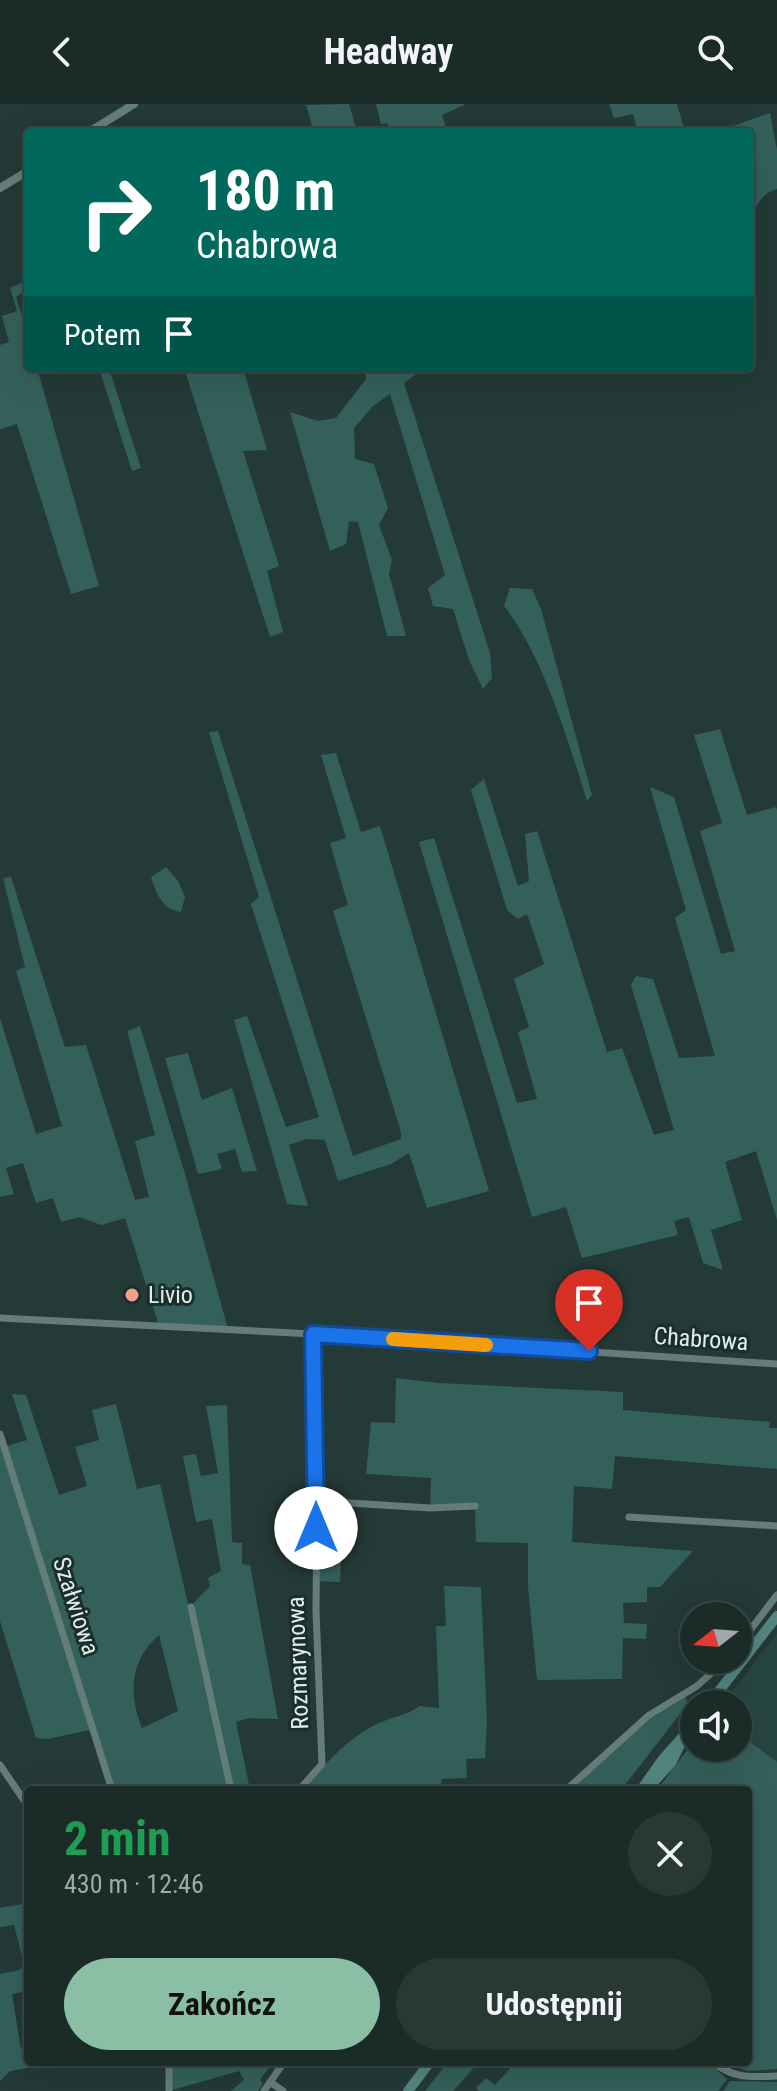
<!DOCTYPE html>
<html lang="pl">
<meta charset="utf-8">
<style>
:root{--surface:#1b2c28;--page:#283834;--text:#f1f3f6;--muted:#a0a7a8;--line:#394845;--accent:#8abfa5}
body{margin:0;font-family:"Roboto Condensed",sans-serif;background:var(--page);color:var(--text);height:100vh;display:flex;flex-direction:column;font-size:30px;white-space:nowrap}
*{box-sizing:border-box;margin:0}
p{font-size:26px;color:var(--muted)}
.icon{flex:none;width:44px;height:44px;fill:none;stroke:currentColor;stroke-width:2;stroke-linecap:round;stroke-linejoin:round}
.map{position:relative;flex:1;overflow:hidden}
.drawer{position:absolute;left:24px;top:1682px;width:728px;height:280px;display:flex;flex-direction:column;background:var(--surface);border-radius:8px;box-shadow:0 8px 32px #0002,0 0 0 2px var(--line)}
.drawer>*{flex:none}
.hud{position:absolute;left:24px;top:24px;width:730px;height:244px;border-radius:8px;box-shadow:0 8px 32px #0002,0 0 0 2px var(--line);background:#00695c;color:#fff;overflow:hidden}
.needle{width:52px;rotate:253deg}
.controls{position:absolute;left:680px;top:1498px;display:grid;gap:16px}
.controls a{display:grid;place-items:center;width:72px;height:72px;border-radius:50%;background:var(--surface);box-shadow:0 8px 32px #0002,0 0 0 2px var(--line);font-size:40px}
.pin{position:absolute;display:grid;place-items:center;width:68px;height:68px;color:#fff;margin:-82px -34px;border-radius:50% 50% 50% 0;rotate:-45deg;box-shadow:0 0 8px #0007}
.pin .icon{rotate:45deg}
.me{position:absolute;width:88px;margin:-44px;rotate:0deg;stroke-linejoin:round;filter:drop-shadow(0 0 6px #0008)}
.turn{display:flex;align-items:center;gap:28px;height:168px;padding:0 40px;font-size:36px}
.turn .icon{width:104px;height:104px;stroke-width:2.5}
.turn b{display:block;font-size:56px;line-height:68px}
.then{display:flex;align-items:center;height:76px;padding:0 40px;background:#0003;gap:16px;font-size:30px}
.round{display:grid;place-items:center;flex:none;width:84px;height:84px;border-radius:42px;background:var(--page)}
.headline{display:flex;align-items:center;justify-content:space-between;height:136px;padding:0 40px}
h1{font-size:48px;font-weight:700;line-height:60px;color:#1e9e55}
.primary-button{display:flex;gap:16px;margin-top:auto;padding:16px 40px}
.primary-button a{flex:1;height:92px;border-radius:48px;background:var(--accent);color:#111;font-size:32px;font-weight:700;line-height:92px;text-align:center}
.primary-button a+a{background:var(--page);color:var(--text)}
header{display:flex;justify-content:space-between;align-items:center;height:104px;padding:0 40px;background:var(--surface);font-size:36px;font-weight:700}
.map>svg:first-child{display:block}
.built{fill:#274642}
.green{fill:#34605b;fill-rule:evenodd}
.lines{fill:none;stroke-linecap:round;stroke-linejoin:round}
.minor{stroke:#657d79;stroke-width:7}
.tertiary{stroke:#657d79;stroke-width:8}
.secondary{stroke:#538680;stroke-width:10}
.route-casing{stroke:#114b97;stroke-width:20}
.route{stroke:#1a73e8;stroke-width:14}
.slow{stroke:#f59e0b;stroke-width:14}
.poi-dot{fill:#f49e88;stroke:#1a2f2c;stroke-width:3}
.labels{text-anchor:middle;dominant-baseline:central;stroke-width:6;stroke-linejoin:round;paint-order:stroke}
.poi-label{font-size:24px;fill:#e1eeec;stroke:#1a2f2c;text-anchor:start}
.street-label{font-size:24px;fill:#e1eeec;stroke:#1a2f2c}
</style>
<header><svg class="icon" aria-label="back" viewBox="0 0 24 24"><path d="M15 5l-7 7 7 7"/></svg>Headway<svg class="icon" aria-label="search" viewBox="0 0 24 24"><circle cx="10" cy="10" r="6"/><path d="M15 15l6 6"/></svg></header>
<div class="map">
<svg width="777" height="1987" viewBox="0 0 777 1987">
<rect width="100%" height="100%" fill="#243a36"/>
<polygon class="built" points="777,1529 777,1658 738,1629 738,1600 723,1600"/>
<g class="green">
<polygon points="349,0 357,28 314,28 306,1"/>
<polygon points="376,0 464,0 464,1 442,11 447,28 419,28 418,26 390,28 387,19 381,20"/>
<polygon points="609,0 677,0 685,28 638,28 633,10 614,14"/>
<path d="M770,9L777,46V85C761,89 756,102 750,117V28H733V22Z"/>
<polygon points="28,176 28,185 16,193 28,230 28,264 37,264 99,482 71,490 17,320 0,325 0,241 9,238 2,212 17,207 10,184"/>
<polygon points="99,264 109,264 141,364 132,367"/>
<polygon points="184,264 243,264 267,346 243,347 279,462 267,467 283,528 270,533"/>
<polygon points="376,264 424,264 404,279 490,549 492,574 483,585 469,556 453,505 433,502 428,484 445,471 390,290 373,302 354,324 355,355 374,360 388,404 379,421 392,456 389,470 406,532 387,532 358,418 349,417 346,440 330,447 290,308 318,317 336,314 366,275 365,267"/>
<path d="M510,484L532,485L541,505L592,691L587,697C568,636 543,552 504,502Z"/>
<polygon points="720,625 747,711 776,703 777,706 777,1116 756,1047 725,1058 742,1116 711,1126 723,1166 703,1159 689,1113 674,1117 678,1131 582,1154 566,1103 532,1113 419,738 434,734 517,999 537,995 518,928 529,923 514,875 544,860 527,810 518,815 507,806 471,686 484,675 518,782 529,777 525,730 537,727 607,948 622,944 654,1031 674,1026 631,881 636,872 653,875 679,954 715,952 675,814 686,806 650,683 674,693 721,850 735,847 700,727 722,719 694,631"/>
<polygon points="218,627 353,1052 401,1035 401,1028 333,807 348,801 330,739 346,734 321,651 336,649 361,728 380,722 489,1087 427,1104 409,1049 391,1060 338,1077 325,1036 306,1035 289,1041 308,1102 287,1100 234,916 247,912 286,1023 319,1013 251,800 259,793 209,628"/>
<path d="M166,763L178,777L185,793L181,808C161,805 157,790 151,773Z"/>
<polygon points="11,773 65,943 86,941 135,1096 149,1093 135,1037 155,1031 127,927 140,922 185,1070 228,1225 159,1222 125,1114 101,1121 80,1113 61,1118 53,1094 36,1099 23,1059 6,1064 14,1090 0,1093 0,914 36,1030 62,1022 16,867 25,863 3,774"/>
<polygon points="188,949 202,996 232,984 257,1067 242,1068 235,1045 217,1050 222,1065 198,1070 165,954"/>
<polygon points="396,1274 438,1279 623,1288 623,1306 770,1318 769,1324 777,1324 777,1365 615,1352 612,1385 574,1382 572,1438 693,1447 660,1483 647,1483 647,1498 623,1499 624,1519 647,1520 646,1535 623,1534 622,1575 537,1576 528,1483 528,1439 476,1438 475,1403 430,1404 431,1374 366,1370 371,1318 395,1319"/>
<path d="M12,1290L26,1291L59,1391L87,1382L75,1343L99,1336L92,1306L116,1300L137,1385L160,1380L189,1504L210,1482L208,1474L221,1467L212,1415L196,1418L183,1352L196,1350L201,1372L218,1369L206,1302L227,1301L232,1438L242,1439V1460L250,1461L278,1615L249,1614L236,1618L250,1686H112L94,1625L48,1635L36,1634L0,1517V1330L7,1342L27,1336ZM159,1531L178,1607L142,1624C128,1590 130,1556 159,1531Z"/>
<polygon points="317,1397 320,1432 342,1433 340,1478 315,1477"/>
<path d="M444,1482L481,1483L487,1618L485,1654L466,1655L467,1674L442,1675L439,1686H303C323,1662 345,1637 373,1622C388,1613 406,1613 419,1602L439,1604L436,1522H446Z"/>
<polygon points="686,1593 687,1600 683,1606 621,1686 570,1686 646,1618"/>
<polygon points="738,1629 777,1658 777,1965 748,1967 723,1958 748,1958 748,1686 657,1686 694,1637 694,1644 738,1644"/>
<polygon points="28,1799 28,1887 12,1890 21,1945 28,1945 28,1958 62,1958 10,1967 0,1977 0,1870 20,1866 24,1860 14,1821 0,1823 0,1804"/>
<polygon points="169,1958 273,1958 260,1976 263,1979 258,1987 231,1987 244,1976 239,1967 169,1987"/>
<polygon points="448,1958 479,1958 453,1987 425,1987"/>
<polygon points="516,1958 708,1958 727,1975 718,1987 479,1987 476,1984 486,1974 495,1981"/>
<polygon points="730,1977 777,1978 777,1987 723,1987"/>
</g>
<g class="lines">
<g class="minor">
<polyline points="0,1214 313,1230 777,1260"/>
<polyline points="0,1330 112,1686"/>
<polyline points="317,1397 430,1404 475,1402"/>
<polyline points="629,1413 777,1422"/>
<polyline points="191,1503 231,1686"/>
<polyline points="738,1542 777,1491"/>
<polyline points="0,1661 28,1702"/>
<polyline points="299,1686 322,1660 316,1506 317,1397 313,1230"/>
<polyline points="566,1686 648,1612 697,1582 726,1556"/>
<polyline points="169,1958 169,1987"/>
<path d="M713,1958C733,1975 752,1973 777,1972"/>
<polyline points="270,1978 283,1987"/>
<polyline points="264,1987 284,1958"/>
</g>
<g class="tertiary">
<polyline points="89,28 134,0"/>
<polyline points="0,84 28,67"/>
</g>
<g class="secondary">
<polyline points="709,1600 777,1512"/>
<polyline points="641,1686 663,1655 694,1620"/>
<polyline points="646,1686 671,1659 680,1641"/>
<polyline points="408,1987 430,1958"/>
</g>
</g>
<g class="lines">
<g class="route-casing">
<polyline id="route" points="316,1424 313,1230 589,1247"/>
</g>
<use href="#route" class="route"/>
<polyline class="slow" points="393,1235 486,1241"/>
</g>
<circle class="poi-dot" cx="132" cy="1191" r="8"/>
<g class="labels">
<g class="poi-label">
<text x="148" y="1191">Livio</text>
</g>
<g class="street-label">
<text transform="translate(701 1235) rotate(4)">Chabrowa</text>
<text transform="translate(76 1502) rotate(72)">Szałwiowa</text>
<text transform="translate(298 1559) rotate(-92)">Rozmarynowa</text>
</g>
</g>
</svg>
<div class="controls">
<a><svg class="needle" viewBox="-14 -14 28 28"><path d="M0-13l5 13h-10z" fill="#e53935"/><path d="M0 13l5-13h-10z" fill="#a0a7a8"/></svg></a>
<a><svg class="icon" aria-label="sound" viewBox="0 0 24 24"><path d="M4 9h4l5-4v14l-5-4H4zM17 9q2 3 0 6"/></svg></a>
</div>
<div class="pin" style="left:589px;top:1247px;background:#d93025"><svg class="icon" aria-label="arrive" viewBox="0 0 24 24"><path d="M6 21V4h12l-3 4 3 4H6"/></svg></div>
<svg class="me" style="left:316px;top:1424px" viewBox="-20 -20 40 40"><circle r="19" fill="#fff"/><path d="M0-13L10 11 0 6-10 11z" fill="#1a73e8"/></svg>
<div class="hud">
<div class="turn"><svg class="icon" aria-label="right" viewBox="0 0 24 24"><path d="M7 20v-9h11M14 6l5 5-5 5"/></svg><div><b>180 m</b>Chabrowa</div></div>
<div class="then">Potem<svg class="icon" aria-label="arrive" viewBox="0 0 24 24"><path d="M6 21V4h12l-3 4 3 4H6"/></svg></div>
</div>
<section class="drawer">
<div class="headline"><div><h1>2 min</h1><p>430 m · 12:46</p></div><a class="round"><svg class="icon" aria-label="close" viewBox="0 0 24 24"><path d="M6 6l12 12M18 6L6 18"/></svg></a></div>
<div class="primary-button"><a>Zakończ</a><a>Udostępnij</a></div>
</section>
</div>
